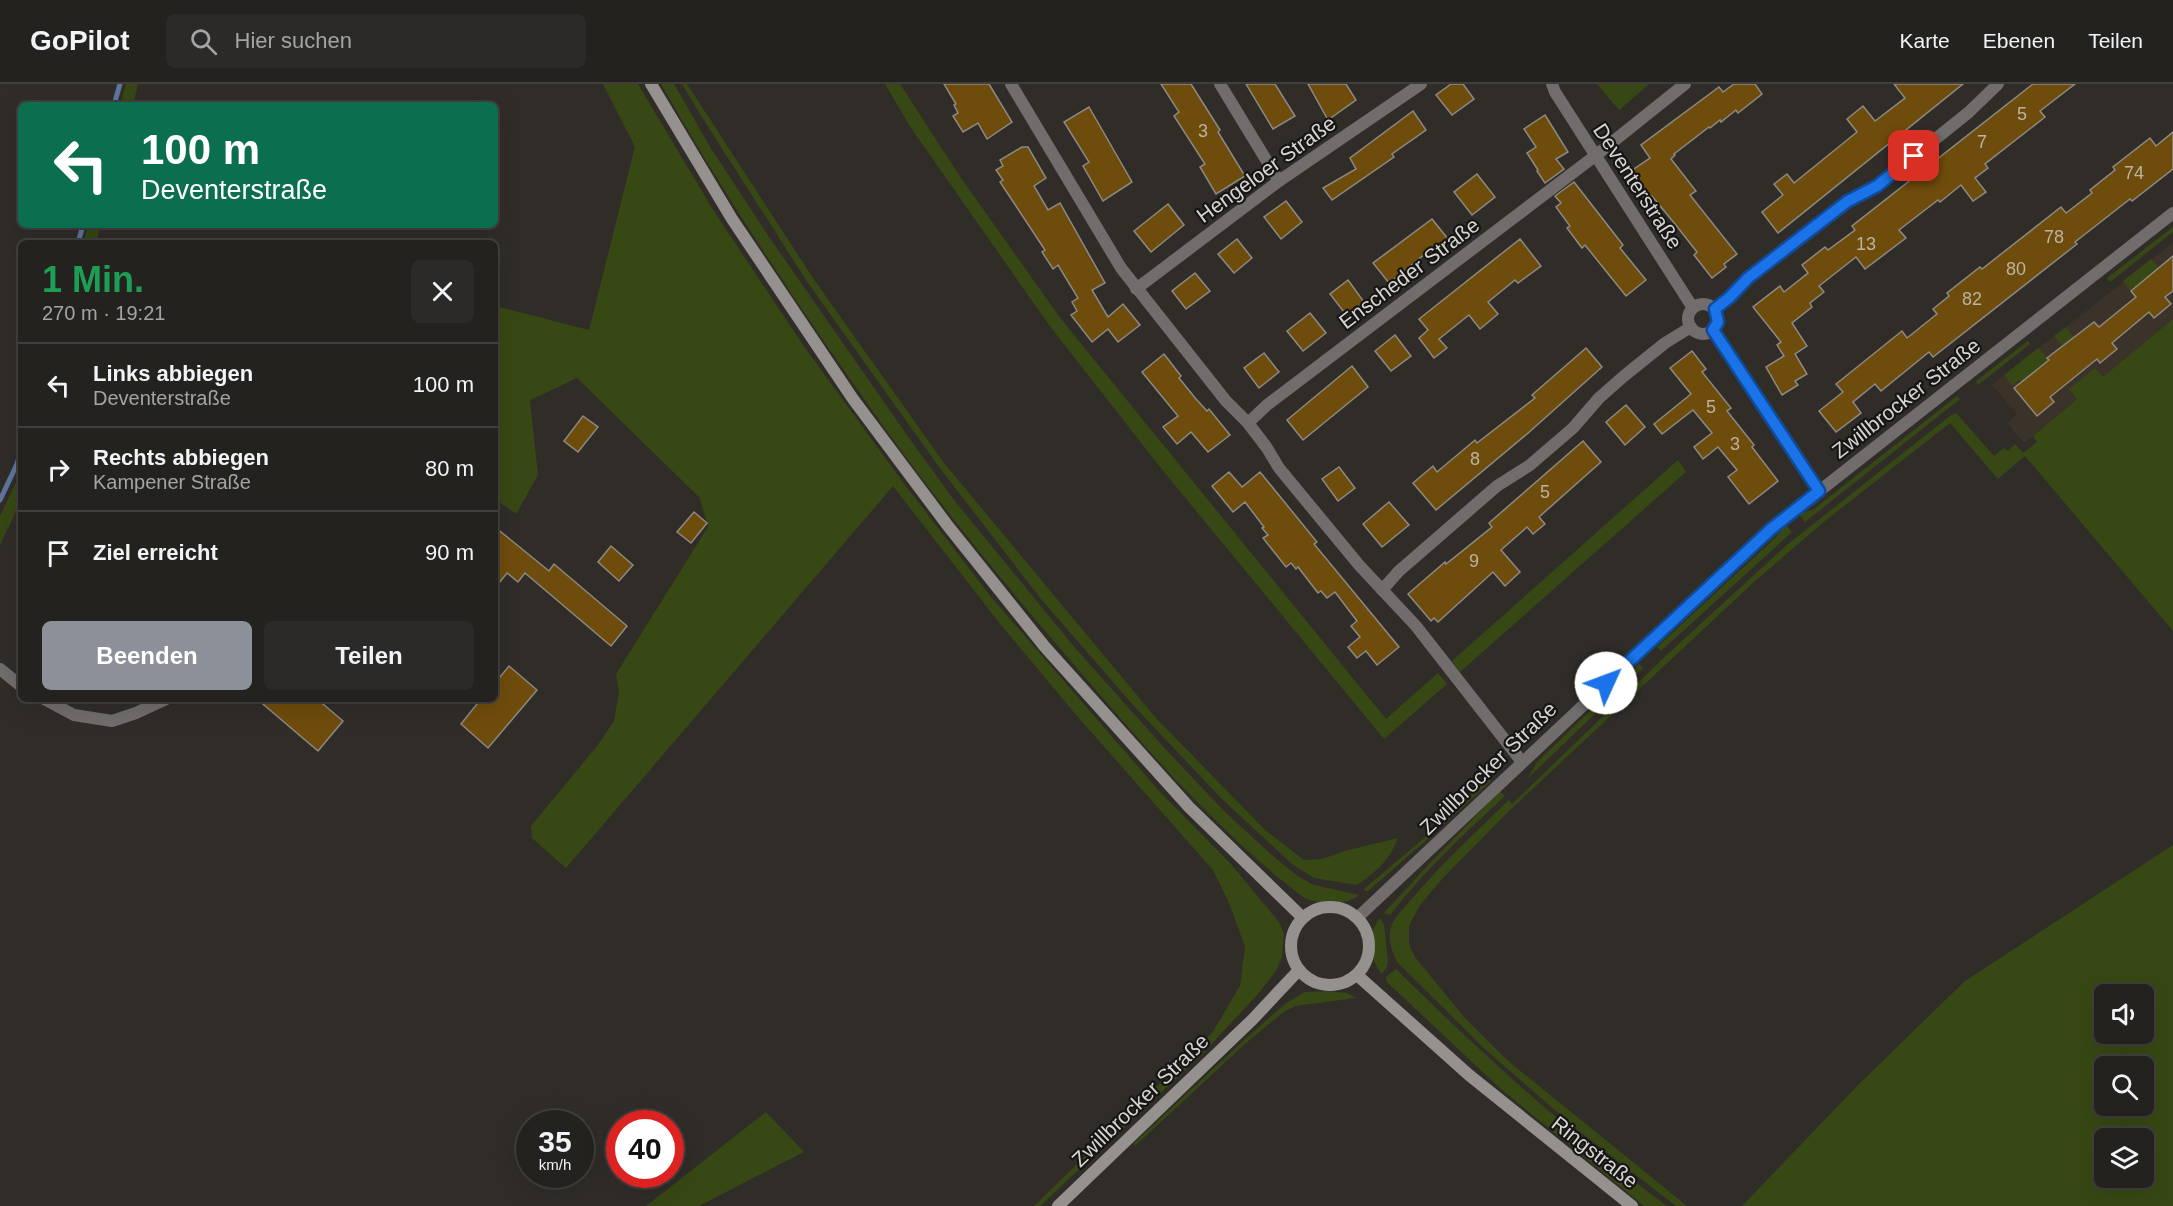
<!DOCTYPE html>
<html lang="de">
<meta charset="utf-8">
<style>
:root{--surface:#24221f;--page:#2c2a28;--text:#f1f3f6;--muted:#a3a4a4;--line:#413f3d;--accent:#8c9099}
body{margin:0;font-family:Arial,sans-serif;background:var(--page);color:var(--text);height:100vh;display:flex;flex-direction:column;font-size:22px;white-space:nowrap}
*{box-sizing:border-box;margin:0}
p{font-size:20px;color:var(--muted)}
.icon{flex:none;width:33px;height:33px;fill:none;stroke:currentColor;stroke-width:2;stroke-linecap:round;stroke-linejoin:round}
.map{position:relative;flex:1;overflow:hidden}
.side{position:absolute;left:18px;top:156px;width:480px;height:462px;display:flex;flex-direction:column;background:var(--surface);border-radius:9px;box-shadow:0 6px 24px #0002,0 0 0 2px var(--line)}
.side>*{flex:none}
.hud{position:absolute;left:18px;top:18px;width:480px;height:126px;border-radius:9px;box-shadow:0 6px 24px #0002,0 0 0 2px var(--line);background:#0b6e4f;color:#fff;overflow:hidden}
.controls{position:absolute;left:2094px;top:900px;display:grid;gap:12px}
.controls a{display:grid;place-items:center;width:60px;height:60px;border-radius:9px;background:var(--surface);box-shadow:0 6px 24px #0002,0 0 0 2px var(--line);font-size:30px}
.speed{position:absolute;left:516px;top:1026px;display:flex;gap:12px;font-size:30px;font-weight:700;text-align:center}
.speed>*{display:grid;place-content:center;width:78px;height:78px;border-radius:50%;background:var(--surface);box-shadow:0 6px 24px #0002,0 0 0 2px var(--line);line-height:1}
.speed small{font-size:15px;font-weight:400}
.speed .limit{border:9px solid #d22;background:#fff;color:#111}
.pin{position:absolute;display:grid;place-items:center;width:51px;height:51px;color:#fff;margin:-26px;border-radius:12px;box-shadow:0 3px 9px #0006}
.me{position:absolute;width:66px;margin:-33px;rotate:47deg;stroke-linejoin:round;filter:drop-shadow(0 0 4px #0008)}
.turn{display:flex;align-items:center;gap:21px;height:126px;padding:0 24px;font-size:27px}
.turn .icon{width:78px;height:78px;stroke-width:2.5}
.turn b{display:block;font-size:42px;line-height:51px}
.round{display:grid;place-items:center;flex:none;width:63px;height:63px;border-radius:9px;background:var(--page)}
.overview{display:flex;align-items:center;justify-content:space-between;height:102px;padding:0 24px}
h1{font-size:36px;font-weight:700;line-height:45px;color:#1e9e55}
.cta{display:flex;gap:12px;margin-top:auto;padding:12px 24px}
.cta a{flex:1;height:69px;border-radius:9px;background:var(--accent);color:#fff;font-size:24px;font-weight:700;line-height:69px;text-align:center}
.cta a+a{background:var(--page);color:var(--text)}
ul{padding:0;list-style:none}
li{display:flex;align-items:center;gap:18px;height:84px;padding:0 24px;border-top:2px solid var(--line)}
li div{flex:1}
li b{display:block;font-size:22px}
li em{font-style:normal}
header{display:flex;align-items:center;gap:36px;box-sizing:border-box;height:84px;padding:0 30px;background:var(--surface);border-bottom:2px solid var(--line)}
header strong{font-size:28px}
nav{display:flex;gap:33px;margin-inline-start:auto;font-size:21px}
.search{width:420px;height:54px;background:var(--page);display:flex;align-items:center;gap:15px;box-sizing:border-box;padding:0 21px;border-radius:9px;color:var(--muted);font-size:22px}
.map>svg:first-child{display:block}
.built{fill:#3b332a}
.green{fill:#374814;fill-rule:evenodd}
.lines{fill:none;stroke-linecap:round;stroke-linejoin:round}
.stream{stroke:#60749e;stroke-width:5}
.building{fill:#6e4c0c;stroke:#8d8984;stroke-width:1.5}
.minor{stroke:#706d6c;stroke-width:12}
.tertiary{stroke:#706d6c;stroke-width:12}
.secondary{stroke:#95918e;stroke-width:12}
.route-casing{stroke:#114b97;stroke-width:15}
.route{stroke:#1a73e8;stroke-width:10}
.labels{text-anchor:middle;dominant-baseline:central;stroke-width:4.5;stroke-linejoin:round;paint-order:stroke}
.number-label{font-size:18px;fill:#bdb3a1}
.street-label{font-size:21px;fill:#d7d5d3;stroke:#171614}
</style>
<header>
<strong>GoPilot</strong>
<div class="search"><svg class="icon" aria-label="search" viewBox="0 0 24 24"><circle cx="10" cy="10" r="6"/><path d="M15 15l6 6"/></svg>Hier suchen</div>
<nav><a>Karte</a><a>Ebenen</a><a>Teilen</a></nav>
</header>
<div class="map">
<svg width="2173" height="1122" viewBox="0 0 2173 1122">
<rect width="100%" height="100%" fill="#302d29"/>
<polygon class="built" points="2173,159 2173,235 2024,359 2007,339 2017,330 1992,301"/>
<g class="green">
<polygon points="126,0 138,0 133,21 120,21"/>
<polygon points="603,0 638,0 715,129 803,261 902,397 991,513 1160,708 1230,779 1279,838 1284,850 1282,873 1276,887 1258,910 1202,970 1040,1122 1034,1122 1212,949 1240,902 1245,863 1230,821 1213,786 1077,632 1001,541 893,402 566,784 532,754 531,742 597,662 614,637 619,608 616,590 708,443 700,414 577,294 530,316 538,391 516,430 495,415 495,222 589,246 635,63"/>
<path d="M661,0H674L712,66L769,153L909,354L954,416L1076,565L1169,669L1225,728L1274,773L1299,793L1314,801L1359,811C1349,821 1320,820 1307,815C1301,812 1294,806 1289,802C1268,786 1250,769 1231,751C1173,697 1122,636 1070,576C1005,500 942,424 884,343C805,232 728,118 661,0Z"/>
<path d="M682,0H687L815,197L944,379L1155,633L1265,746L1304,776L1322,775L1345,767L1398,754C1389,777 1377,787 1357,801L1314,794L1292,780L1221,714L1133,621L1041,515L939,383L808,199L700,30Z"/>
<polygon points="885,0 900,0 961,94 1061,235 1386,635 1438,589 1447,600 1384,655 1160,383 1049,241 911,44"/>
<polygon points="1597,0 1649,0 1619,26"/>
<polygon points="88,141 101,141 96,159 83,159"/>
<polygon points="2173,143 2173,148 2110,198 2107,194"/>
<polygon points="2151,175 2159,184 2131,207 2123,197"/>
<path d="M2173,235V547L2025,372L1998,395L1950,339L1825,437L1755,497L1510,726L1443,794L1420,821L1409,842V860L1415,873L1464,933L1507,976L1687,1122H1676L1579,1047L1487,967L1398,879C1392,868 1387,855 1391,843C1394,833 1404,824 1410,817C1440,781 1475,749 1509,716L1512,720L1671,567L1788,460L1950,332L1956,329L1994,372L2004,364L2008,367L2015,360L2023,369L2037,358L2033,352L2077,315L2069,305L2095,284L2103,293Z"/>
<polygon points="2066,243 2075,255 2064,264 2054,252"/>
<polygon points="2028,257 2030,260 1978,301 1976,297"/>
<polygon points="2038,264 2049,276 2022,298 2019,296 2012,302 2004,291"/>
<polygon points="1957,312 1960,315 1805,438 1799,430 1814,425"/>
<polygon points="1678,376 1686,388 1460,588 1452,577"/>
<polygon points="21,388 21,417 0,461 0,432"/>
<polygon points="1786,441 1792,448 1661,567 1657,563 1776,453"/>
<polygon points="1639,580 1643,584 1528,694 1537,678"/>
<polygon points="1488,695 1491,697 1443,741 1441,739"/>
<path d="M1500,707L1505,712C1464,750 1424,787 1390,831L1384,829L1430,779Z"/>
<polygon points="1429,750 1431,752 1368,807 1365,807 1364,805"/>
<path d="M2173,761V1122H1742L1859,1000L1965,897ZM2104,910H2144V950H2104ZM2104,982H2144V1022H2104ZM2104,1054H2144V1094H2104Z"/>
<path d="M1380,834L1384,841L1388,878L1387,883L1382,890C1369,876 1367,848 1380,834Z"/>
<path d="M1396,885C1483,971 1569,1049 1667,1122H1644L1501,1005L1387,898L1386,893Z"/>
<polygon points="1328,907 1347,909 1356,914 1295,922 1281,930 1246,959 1135,1062 1134,1059 1241,959 1286,919 1305,908"/>
<polygon points="766,1028 804,1068 699,1122 646,1122"/>
</g>
<g class="lines">
<g class="stream">
<polyline points="114,21 120,0"/>
<polyline points="78,159 83,141"/>
<polyline points="0,416 17,380 21,367"/>
</g>
</g>
<g class="building">
<polygon points="944,0 989,0 1012,38 987,55 978,39 963,48 953,32 958,29 954,21 956,20"/>
<polygon points="1161,0 1191,0 1220,46 1218,48 1245,92 1216,110 1200,83 1205,80 1174,32 1179,28"/>
<polygon points="1246,0 1275,0 1295,32 1273,45"/>
<polygon points="1308,0 1346,0 1356,16 1328,36"/>
<polygon points="1451,0 1463,0 1474,15 1452,31 1436,11"/>
<polygon points="1734,0 1755,0 1762,10 1738,29 1736,26 1721,38 1720,36 1710,44 1709,43 1674,70 1675,71 1671,75 1696,107 1690,111 1737,170 1724,180 1726,183 1712,194 1694,171 1697,168 1675,140 1652,112 1646,116 1628,89 1650,74 1641,61 1719,3 1723,8"/>
<polygon points="1894,0 1963,0 1778,149 1762,128 1783,111 1774,100 1787,90 1794,99 1857,48 1847,35 1863,22 1875,37 1905,14"/>
<polygon points="2033,0 2075,0 2040,27 2045,33 1985,80 1988,84 1975,94 1986,108 1973,117 1961,101 1940,118 1938,116 1899,146 1906,154 1865,185 1856,173 1819,202 1824,208 1810,219 1812,223 1792,239 1807,262 1795,270 1807,290 1795,297 1798,301 1782,311 1766,283 1784,272 1777,261 1781,258 1753,223 1780,202 1784,208 1808,189 1802,181 1825,163 1828,166 1855,146 1852,142"/>
<polygon points="1089,23 1132,98 1103,117 1083,82 1089,78 1064,38"/>
<polygon points="1413,27 1426,46 1392,70 1394,73 1332,116 1323,104 1356,85 1350,74"/>
<polygon points="1545,31 1568,68 1556,75 1564,85 1545,99 1537,87 1538,86 1527,69 1536,63 1524,45"/>
<polygon points="2173,48 2173,85 2132,117 2130,115 2075,158 2077,160 1933,273 1929,268 1881,307 1875,300 1853,318 1861,329 1836,348 1819,327 1843,308 1836,300 1902,247 1907,254 1937,230 1933,225 1949,212 1947,209 1980,183 1982,185 2061,123 2066,129 2092,109 2090,106 2115,86 2113,83 2150,54 2156,62"/>
<polygon points="1022,63 1028,63 1046,94 1034,102 1048,126 1060,119 1105,199 1092,206 1108,233 1123,220 1140,241 1118,258 1108,245 1092,258 1071,231 1077,227 1072,218 1078,214 1058,181 1053,185 1042,168 1045,166 1000,98 1003,96 996,86 1003,82 1000,76"/>
<polygon points="1477,90 1495,113 1472,131 1454,108"/>
<polygon points="1574,98 1623,161 1620,164 1646,196 1626,212 1585,161 1582,164 1567,144 1570,142 1556,123 1561,119 1555,112"/>
<polygon points="1286,117 1302,138 1281,155 1264,133"/>
<polygon points="1168,120 1184,141 1151,168 1134,147"/>
<polygon points="1432,135 1448,155 1427,172 1425,170 1389,199 1373,179"/>
<polygon points="1237,155 1252,174 1234,189 1218,170"/>
<polygon points="1520,155 1541,182 1518,199 1515,196 1488,218 1498,230 1480,245 1469,231 1439,255 1447,264 1434,274 1419,254 1428,246 1419,235"/>
<polygon points="2173,172 2173,207 2165,213 2171,220 2154,234 2149,228 2112,259 2117,265 2100,279 2097,275 2050,313 2054,318 2037,332 2014,304 2049,276 2047,274 2094,238 2099,243 2136,213 2131,207"/>
<polygon points="1195,189 1210,207 1186,225 1172,207"/>
<polygon points="1348,196 1364,218 1347,232 1330,210"/>
<polygon points="1310,229 1326,249 1303,267 1287,247"/>
<polygon points="1395,251 1411,272 1391,287 1375,267"/>
<polygon points="1586,264 1602,283 1527,350 1436,426 1413,399 1433,382 1437,388 1475,356 1477,359 1535,314 1532,311"/>
<polygon points="1692,267 1706,285 1702,288 1731,324 1727,327 1754,361 1752,363 1778,397 1749,420 1728,393 1737,386 1718,363 1703,375 1694,363 1712,349 1693,326 1662,350 1654,340 1691,310 1670,284"/>
<polygon points="1264,269 1279,288 1259,304 1244,284"/>
<polygon points="1164,270 1181,292 1179,294 1196,315 1207,327 1209,325 1230,351 1208,368 1191,348 1177,360 1163,343 1178,332 1142,288"/>
<polygon points="1352,282 1368,303 1303,356 1287,336"/>
<polygon points="1626,321 1645,343 1625,361 1606,338"/>
<polygon points="583,332 598,343 578,368 564,357"/>
<polygon points="1583,357 1601,378 1539,433 1545,440 1533,450 1527,443 1501,466 1520,488 1505,502 1493,488 1438,538 1434,534 1431,537 1408,510 1445,478 1446,480 1492,443 1489,439"/>
<polygon points="1339,383 1355,404 1338,417 1322,395"/>
<polygon points="1229,388 1242,403 1260,388 1317,458 1314,460 1399,563 1377,581 1366,567 1357,574 1348,563 1360,553 1351,542 1357,537 1335,508 1327,514 1321,507 1318,509 1298,483 1296,485 1291,479 1286,483 1263,454 1268,451 1262,444 1264,443 1245,418 1233,428 1212,402"/>
<polygon points="1389,418 1409,441 1382,463 1363,440"/>
<polygon points="694,428 707,439 691,459 677,448"/>
<polygon points="495,443 549,487 554,480 627,542 611,562 525,489 518,498 507,489 495,504"/>
<polygon points="611,462 633,481 619,497 598,478"/>
<polygon points="509,582 537,606 488,664 461,640 481,615 495,615 495,599"/>
<polygon points="257,615 317,615 343,637 318,667"/>
</g>
<g class="lines">
<g class="minor">
<polyline points="1011,0 1121,184 1226,317 1248,339 1267,364 1279,384 1359,481 1416,542 1522,678"/>
<polyline points="1220,0 1279,97"/>
<polyline points="1552,0 1555,8 1693,224"/>
<polyline points="1136,205 1279,97 1421,0"/>
<circle cx="1703" cy="235" r="15"/>
<polyline points="1715,225 1730,213 1748,194 1848,117 1877,102 1969,28 1998,0"/>
<polyline points="1713,247 1819,407"/>
<polyline points="1248,339 1267,321 1595,72 1685,0"/>
<polyline points="1382,506 1399,487 1497,402 1530,381 1573,344 1599,314 1624,292 1665,259 1691,243"/>
<polyline points="0,585 21,602"/>
<polyline points="44,615 74,631 112,637 136,629 166,615"/>
</g>
<polyline class="tertiary" points="1357,834 1771,445 2173,129"/>
<g class="secondary">
<polyline points="651,0 732,135 853,315 948,442 1045,563 1189,723 1303,834"/>
<circle cx="1330" cy="862" r="39"/>
<polyline points="1357,891 1469,991 1632,1122"/>
<polyline points="1058,1122 1252,936 1299,886"/>
</g>
</g>
<g class="lines">
<g class="route-casing">
<polyline id="route" points="1606,599 1771,445 1819,407 1713,246 1718,238 1715,225 1730,213 1748,194 1848,117 1877,102 1914,72"/>
</g>
<use href="#route" class="route"/>
</g>
<g class="labels">
<g class="number-label">
<text x="2022" y="30">5</text>
<text x="1203" y="47">3</text>
<text x="1982" y="58">7</text>
<text x="2134" y="89">74</text>
<text x="2054" y="153">78</text>
<text x="1866" y="160">13</text>
<text x="2016" y="185">80</text>
<text x="1972" y="215">82</text>
<text x="1711" y="323">5</text>
<text x="1735" y="360">3</text>
<text x="1475" y="375">8</text>
<text x="1545" y="408">5</text>
<text x="1474" y="477">9</text>
</g>
<g class="street-label">
<text transform="translate(1266 85) rotate(-36)">Hengeloer Straße</text>
<text transform="translate(1638 102) rotate(57)">Deventerstraße</text>
<text transform="translate(1409 189) rotate(-37)">Enscheder Straße</text>
<text transform="translate(1906 314) rotate(-38)">Zwillbrocker Straße</text>
<text transform="translate(1488 684) rotate(-44)">Zwillbrocker Straße</text>
<text transform="translate(1140 1016) rotate(-44)">Zwillbrocker Straße</text>
<text transform="translate(1595 1068) rotate(38)">Ringstraße</text>
</g>
</g>
</svg>
<div class="controls">
<a><svg class="icon" aria-label="sound" viewBox="0 0 24 24"><path d="M4 9h4l5-4v14l-5-4H4zM17 9q2 3 0 6"/></svg></a>
<a><svg class="icon" aria-label="search" viewBox="0 0 24 24"><circle cx="10" cy="10" r="6"/><path d="M15 15l6 6"/></svg></a>
<a><svg class="icon" aria-label="layers" viewBox="0 0 24 24"><path d="M12 4l9 5-9 5-9-5zM3 14l9 5 9-5"/></svg></a>
</div>
<div class="speed"><div>35<small>km/h</small></div><div class="limit">40</div></div>
<div class="pin" style="left:1914px;top:72px;background:#d93025"><svg class="icon" aria-label="arrive" viewBox="0 0 24 24"><path d="M6 21V4h12l-3 4 3 4H6"/></svg></div>
<svg class="me" style="left:1606px;top:599px" viewBox="-20 -20 40 40"><circle r="19" fill="#fff"/><path d="M0-13L10 11 0 6-10 11z" fill="#1a73e8"/></svg>
<div class="hud">
<div class="turn"><svg class="icon" aria-label="left" viewBox="0 0 24 24"><path d="M17 20v-9H6M10 6l-5 5 5 5"/></svg><div><b>100 m</b>Deventerstraße</div></div>
</div>
<section class="side">
<div class="overview"><div><h1>1 Min.</h1><p>270 m · 19:21</p></div><a class="round"><svg class="icon" aria-label="close" viewBox="0 0 24 24"><path d="M6 6l12 12M18 6L6 18"/></svg></a></div>
<ul>
<li><svg class="icon" aria-label="left" viewBox="0 0 24 24"><path d="M17 20v-9H6M10 6l-5 5 5 5"/></svg><div><b>Links abbiegen</b><p>Deventerstraße</p></div><em>100 m</em></li>
<li><svg class="icon" aria-label="right" viewBox="0 0 24 24"><path d="M7 20v-9h11M14 6l5 5-5 5"/></svg><div><b>Rechts abbiegen</b><p>Kampener Straße</p></div><em>80 m</em></li>
<li><svg class="icon" aria-label="arrive" viewBox="0 0 24 24"><path d="M6 21V4h12l-3 4 3 4H6"/></svg><div><b>Ziel erreicht</b></div><em>90 m</em></li>
</ul>
<div class="cta"><a>Beenden</a><a>Teilen</a></div>
</section>
</div>
